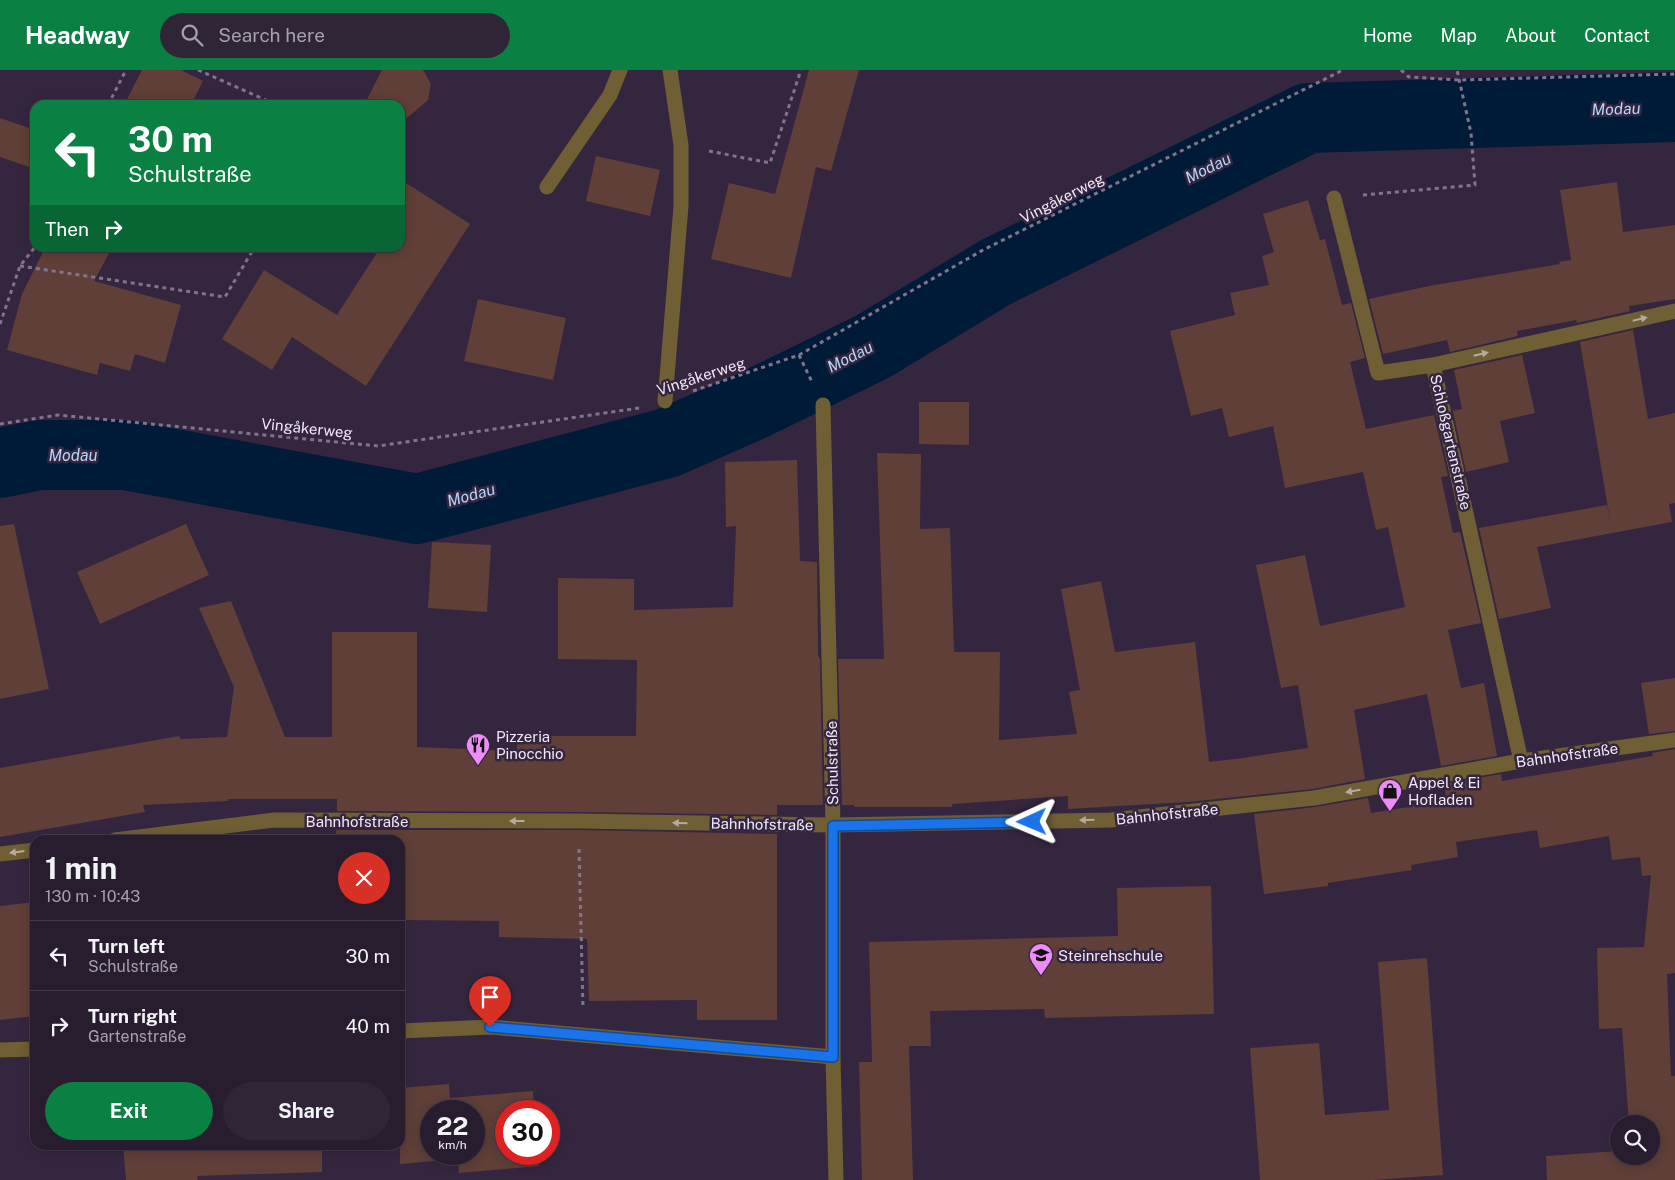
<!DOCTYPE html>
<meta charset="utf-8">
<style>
:root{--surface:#281c2f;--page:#302537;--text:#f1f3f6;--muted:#a5a1aa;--line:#443a4b;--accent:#0b8043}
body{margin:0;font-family:"Public Sans",sans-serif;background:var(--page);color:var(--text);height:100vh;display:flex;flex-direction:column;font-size:19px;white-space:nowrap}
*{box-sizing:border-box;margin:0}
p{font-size:16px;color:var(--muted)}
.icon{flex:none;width:28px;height:28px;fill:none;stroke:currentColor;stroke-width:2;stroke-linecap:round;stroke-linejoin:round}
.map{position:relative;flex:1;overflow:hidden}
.details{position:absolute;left:30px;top:765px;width:375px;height:315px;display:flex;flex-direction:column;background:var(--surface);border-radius:15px;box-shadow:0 2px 12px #0003,0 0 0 1px var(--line)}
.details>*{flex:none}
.banner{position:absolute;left:30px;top:30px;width:375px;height:152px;border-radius:15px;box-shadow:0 2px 12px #0003,0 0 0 1px var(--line);background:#0b8043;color:#fff;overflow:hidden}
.buttons{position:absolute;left:1610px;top:1045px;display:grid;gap:10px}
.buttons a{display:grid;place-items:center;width:50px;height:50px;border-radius:50%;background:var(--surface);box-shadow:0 2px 12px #0003,0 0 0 1px var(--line);font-size:25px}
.speed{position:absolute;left:420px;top:1030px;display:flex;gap:10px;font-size:25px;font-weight:700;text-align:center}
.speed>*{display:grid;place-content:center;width:65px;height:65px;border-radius:50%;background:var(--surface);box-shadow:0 2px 12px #0003,0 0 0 1px var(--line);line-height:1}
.speed small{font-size:12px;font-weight:400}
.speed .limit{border:8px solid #d22;background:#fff;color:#111}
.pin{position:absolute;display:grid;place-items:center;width:42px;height:42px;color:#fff;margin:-51px -21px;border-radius:50% 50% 50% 0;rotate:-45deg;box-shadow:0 0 5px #0007}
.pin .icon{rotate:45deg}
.me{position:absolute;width:55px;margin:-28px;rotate:269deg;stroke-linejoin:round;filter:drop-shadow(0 0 4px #0008)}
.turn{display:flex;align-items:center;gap:18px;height:105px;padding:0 15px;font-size:22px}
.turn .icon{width:65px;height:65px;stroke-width:2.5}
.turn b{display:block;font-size:35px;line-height:42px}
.then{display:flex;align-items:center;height:48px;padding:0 15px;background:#0003;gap:10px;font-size:19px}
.round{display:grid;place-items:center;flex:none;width:52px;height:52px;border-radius:26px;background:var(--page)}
.summary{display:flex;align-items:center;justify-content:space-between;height:85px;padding:0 15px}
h1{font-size:30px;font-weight:700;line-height:38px}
.action{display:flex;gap:10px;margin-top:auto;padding:10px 15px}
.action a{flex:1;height:58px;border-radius:30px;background:var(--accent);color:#fff;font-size:20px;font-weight:700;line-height:58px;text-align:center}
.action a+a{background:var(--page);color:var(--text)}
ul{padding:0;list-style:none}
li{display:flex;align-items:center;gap:15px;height:70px;padding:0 15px;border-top:1px solid var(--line)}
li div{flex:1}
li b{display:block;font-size:19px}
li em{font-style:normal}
header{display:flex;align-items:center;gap:30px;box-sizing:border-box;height:70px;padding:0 25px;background:var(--accent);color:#fff}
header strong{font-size:24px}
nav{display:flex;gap:28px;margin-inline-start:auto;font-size:18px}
.search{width:350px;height:45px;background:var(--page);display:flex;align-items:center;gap:12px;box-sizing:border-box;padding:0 18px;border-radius:28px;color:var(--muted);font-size:19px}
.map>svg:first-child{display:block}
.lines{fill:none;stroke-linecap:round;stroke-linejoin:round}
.river{stroke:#001b38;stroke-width:70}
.building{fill:#5f3f38;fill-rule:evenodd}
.path{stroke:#82758b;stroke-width:3;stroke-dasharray:4 4;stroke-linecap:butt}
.minor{stroke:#705e34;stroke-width:15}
.oneway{fill:#b7a9a0}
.route-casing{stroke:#114b97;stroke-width:12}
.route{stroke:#1a73e8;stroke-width:9}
.labels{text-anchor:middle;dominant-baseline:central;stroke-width:5;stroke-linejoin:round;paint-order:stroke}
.street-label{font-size:15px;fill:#f1e7f8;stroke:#35263f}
.poi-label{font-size:15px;fill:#f1e7f8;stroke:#35263f;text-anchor:start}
.water-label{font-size:16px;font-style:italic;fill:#b3d6fd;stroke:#35263f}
</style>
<header>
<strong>Headway</strong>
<div class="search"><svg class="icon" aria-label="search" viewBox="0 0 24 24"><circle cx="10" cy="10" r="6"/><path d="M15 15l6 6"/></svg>Search here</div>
<nav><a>Home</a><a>Map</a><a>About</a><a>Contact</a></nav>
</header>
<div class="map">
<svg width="1675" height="1110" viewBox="0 0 1675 1110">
<rect width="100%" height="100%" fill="#35263f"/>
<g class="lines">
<polyline class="river" points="0,393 39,385 126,385 417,439 667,373 749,337 872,277 996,202 1308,48 1675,37"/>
</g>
<g class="building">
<polygon points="142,0 181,0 203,11 191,35 124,35"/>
<polygon points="382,0 423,0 431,14 428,30 400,54 400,35 364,35"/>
<polygon points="809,0 859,0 831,101 816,97 791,208 711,189 729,113 775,124"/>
<polygon points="0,48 35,60 35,99 0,87"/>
<polygon points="596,86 660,100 650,146 586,131"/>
<polygon points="400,109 470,154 366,316 292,267 272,300 222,269 264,200 337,245 380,178 400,178"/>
<polygon points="1617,112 1623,162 1675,155 1675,229 1629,236 1630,241 1577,253 1576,250 1517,261 1518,266 1450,282 1447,270 1383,284 1369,229 1429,216 1560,194 1559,192 1571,190 1560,120"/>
<polygon points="1308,130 1320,170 1325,169 1342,235 1351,233 1365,288 1350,292 1366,359 1434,345 1448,406 1441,407 1453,463 1460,462 1481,553 1448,560 1461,618 1484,613 1497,686 1441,696 1427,624 1354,640 1365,709 1313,719 1188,732 1068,739 1068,726 952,734 952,737 854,737 854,735 842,735 838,589 884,589 877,383 921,384 920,459 950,458 954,582 1000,582 999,670 1077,664 1069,622 1080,620 1061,519 1101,511 1115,582 1195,572 1209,692 1243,688 1308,678 1298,615 1281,618 1256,495 1305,485 1320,556 1405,537 1388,457 1376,460 1363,402 1285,418 1273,356 1229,367 1222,338 1191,346 1170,261 1235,245 1230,223 1269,215 1262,186 1274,182 1263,144"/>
<polygon points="45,178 112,178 94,211 181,235 165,293 135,284 130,301 100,293 97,305 7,280 22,224"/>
<polygon points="478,229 566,248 553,310 464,291"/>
<polygon points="1633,260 1648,349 1675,343 1675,433 1669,434 1672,452 1537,477 1551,538 1499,549 1479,458 1607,435 1612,462 1580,272"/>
<polygon points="1522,285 1535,343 1500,351 1509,392 1466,402 1453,341 1462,339 1454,300"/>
<polygon points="919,332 969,332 969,375 919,374"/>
<polygon points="797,390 800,491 817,492 818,586 820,589 823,735 777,735 777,745 579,742 337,741 337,729 228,729 228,731 143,735 145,742 0,767 0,698 179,666 181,669 227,667 234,617 199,538 231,531 285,667 332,667 332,562 417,562 417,677 517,681 517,666 636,666 637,590 558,589 558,508 634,509 634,540 733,537 736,456 726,457 725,392"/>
<polygon points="14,454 49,619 0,629 0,456"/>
<polygon points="186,454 209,505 100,554 77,502"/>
<polygon points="432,472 491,475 487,542 428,538"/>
<polygon points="1675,608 1675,661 1649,664 1641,613"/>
<polygon points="1675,679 1675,903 1667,904 1671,1006 1675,1006 1675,1110 1547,1110 1546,1086 1619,1081 1619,1086 1651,1086 1651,1054 1629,1054 1622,958 1599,959 1597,878 1644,877 1651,805 1642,806 1640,787 1612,790 1609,766 1540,778 1537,760 1456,772 1458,787 1411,795 1412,800 1328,813 1328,816 1264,824 1254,744 1315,737 1368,728 1371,743 1447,731 1444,714 1501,704 1502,711 1653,686 1652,683"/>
<polygon points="336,760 579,760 777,764 777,950 697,950 697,930 589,931 587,869 499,867 499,851 400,850 400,770 336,770"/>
<polygon points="1211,816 1214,944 1045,948 1044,939 930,941 931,976 909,976 913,1110 862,1110 859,992 872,992 869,872 1118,866 1117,818"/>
<polygon points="35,832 35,946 0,950 0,836"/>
<polygon points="1427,888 1443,1105 1373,1110 1260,1110 1250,978 1319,973 1325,1045 1389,1040 1378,892"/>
<path d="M449,1014L450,1028L533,1021L534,1041H506V1084H538L539,1096L459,1103L458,1089L400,1094V1018ZM431,1041H474V1084H431Z"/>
<polygon points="123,1075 322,1075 322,1102 197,1106 198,1110 126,1110"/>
</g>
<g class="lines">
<g class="path">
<polyline points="198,0 277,35"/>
<polyline points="1401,0 1409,7 1460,10 1675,4"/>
<polyline points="108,35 126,0"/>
<polyline points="709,81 770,93 801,0"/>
<polyline points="1363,125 1475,115 1471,63 1457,0"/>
<polyline points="20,196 225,227 254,178"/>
<polyline points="0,254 20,196 35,177"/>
<polyline points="799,285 812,312"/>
<polyline points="693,321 799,285 983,180 1343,0"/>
<polyline points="0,354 58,345 378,376 639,338"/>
<polyline points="579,779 583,938"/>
</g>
<g class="minor">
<polyline points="547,117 610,25 620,0"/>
<polyline points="1334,128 1378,303 1433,295 1675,241"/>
<polyline points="1433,295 1521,691"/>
<polyline points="665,331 681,136 681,75 670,0"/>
<polyline points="823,335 833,755 833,987 836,1110"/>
<polyline points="115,770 274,750 579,751 833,755 1111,750 1314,728 1521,691 1675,670"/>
<polyline points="0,784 35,780"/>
<polyline points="400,961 491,957 833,987"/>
<polyline points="0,980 35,979"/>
</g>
</g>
<defs><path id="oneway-solid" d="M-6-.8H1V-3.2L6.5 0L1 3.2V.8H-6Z" transform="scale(1.25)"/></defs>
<g class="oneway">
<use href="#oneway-solid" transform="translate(1640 249) rotate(-13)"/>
<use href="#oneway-solid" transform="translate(1481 284) rotate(-13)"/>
<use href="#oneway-solid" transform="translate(1353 721) rotate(170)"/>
<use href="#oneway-solid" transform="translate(1087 750) rotate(179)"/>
<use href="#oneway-solid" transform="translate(517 751) rotate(-180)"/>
<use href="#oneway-solid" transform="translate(680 753) rotate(-179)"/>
<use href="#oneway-solid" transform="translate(17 782) rotate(173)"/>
</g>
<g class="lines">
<g class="route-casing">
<polyline id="route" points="490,957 833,987 833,756 1032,752"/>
</g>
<use href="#route" class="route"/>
</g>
<defs>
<g id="restaurant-pin" transform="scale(1.25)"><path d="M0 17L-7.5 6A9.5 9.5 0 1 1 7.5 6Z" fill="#ed8cf9" stroke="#35263f"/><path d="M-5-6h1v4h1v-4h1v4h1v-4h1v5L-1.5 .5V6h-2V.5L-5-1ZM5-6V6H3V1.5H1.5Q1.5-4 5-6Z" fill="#111"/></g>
<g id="shop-pin" transform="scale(1.25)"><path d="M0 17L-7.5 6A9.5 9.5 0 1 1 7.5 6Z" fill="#ed8cf9" stroke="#35263f"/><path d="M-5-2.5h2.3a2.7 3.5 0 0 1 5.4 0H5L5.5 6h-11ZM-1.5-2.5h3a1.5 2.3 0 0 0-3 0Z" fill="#111"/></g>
<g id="school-pin" transform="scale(1.25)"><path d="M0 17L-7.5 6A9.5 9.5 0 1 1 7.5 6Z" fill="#ed8cf9" stroke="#35263f"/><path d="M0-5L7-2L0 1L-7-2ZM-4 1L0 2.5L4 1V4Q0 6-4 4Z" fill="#111"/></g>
</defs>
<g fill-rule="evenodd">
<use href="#restaurant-pin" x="478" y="675"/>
<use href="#shop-pin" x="1390" y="721"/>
<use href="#school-pin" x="1041" y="885"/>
</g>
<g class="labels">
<g class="street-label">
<text transform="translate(1062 128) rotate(-27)">Vingåkerweg</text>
<text transform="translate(701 306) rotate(-18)">Vingåkerweg</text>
<text transform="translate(307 358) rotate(6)">Vingåkerweg</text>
<text transform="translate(1451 372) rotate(77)">Schloßgartenstraße</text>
<text transform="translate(1567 685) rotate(-8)">Bahnhofstraße</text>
<text transform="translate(832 693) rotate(-91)">Schulstraße</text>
<text transform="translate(1167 744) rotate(-6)">Bahnhofstraße</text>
<text x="357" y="751">Bahnhofstraße</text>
<text transform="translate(762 754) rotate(1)">Bahnhofstraße</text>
</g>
<g class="poi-label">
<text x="496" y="666">Pizzeria<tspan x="496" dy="17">Pinocchio</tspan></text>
<text x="1408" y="712">Appel &amp; Ei<tspan x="1408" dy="17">Hofladen</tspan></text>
<text x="1058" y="885">Steinrehschule</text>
</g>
<g class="water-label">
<text transform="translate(1616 39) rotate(-2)">Modau</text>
<text transform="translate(1208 98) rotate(-26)">Modau</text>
<text transform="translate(850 287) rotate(-27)">Modau</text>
<text x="73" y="385">Modau</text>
<text transform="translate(471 425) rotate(-15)">Modau</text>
</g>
</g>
</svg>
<div class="buttons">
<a><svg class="icon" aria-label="search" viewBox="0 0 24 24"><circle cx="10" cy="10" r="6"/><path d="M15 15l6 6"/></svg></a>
</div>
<div class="speed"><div>22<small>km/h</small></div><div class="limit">30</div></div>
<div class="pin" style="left:490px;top:957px;background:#d93025"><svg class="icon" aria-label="arrive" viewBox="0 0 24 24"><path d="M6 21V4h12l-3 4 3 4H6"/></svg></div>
<svg class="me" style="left:1032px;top:752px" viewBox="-20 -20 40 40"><path d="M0-17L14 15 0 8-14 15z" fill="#1a73e8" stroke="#fff" stroke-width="4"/></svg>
<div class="banner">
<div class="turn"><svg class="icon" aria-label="left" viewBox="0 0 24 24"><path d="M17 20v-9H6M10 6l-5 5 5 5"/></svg><div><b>30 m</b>Schulstraße</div></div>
<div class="then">Then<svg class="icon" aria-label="right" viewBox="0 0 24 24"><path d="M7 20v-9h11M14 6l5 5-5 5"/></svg></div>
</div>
<section class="details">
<div class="summary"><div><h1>1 min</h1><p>130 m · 10:43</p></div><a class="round" style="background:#d93025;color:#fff"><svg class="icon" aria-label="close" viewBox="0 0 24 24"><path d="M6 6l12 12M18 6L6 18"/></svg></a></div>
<ul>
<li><svg class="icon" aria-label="left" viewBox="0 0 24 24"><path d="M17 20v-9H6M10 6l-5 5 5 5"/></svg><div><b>Turn left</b><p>Schulstraße</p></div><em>30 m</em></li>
<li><svg class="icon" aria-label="right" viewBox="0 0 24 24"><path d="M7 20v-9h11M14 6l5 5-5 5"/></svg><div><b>Turn right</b><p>Gartenstraße</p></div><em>40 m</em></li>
</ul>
<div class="action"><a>Exit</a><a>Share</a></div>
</section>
</div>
